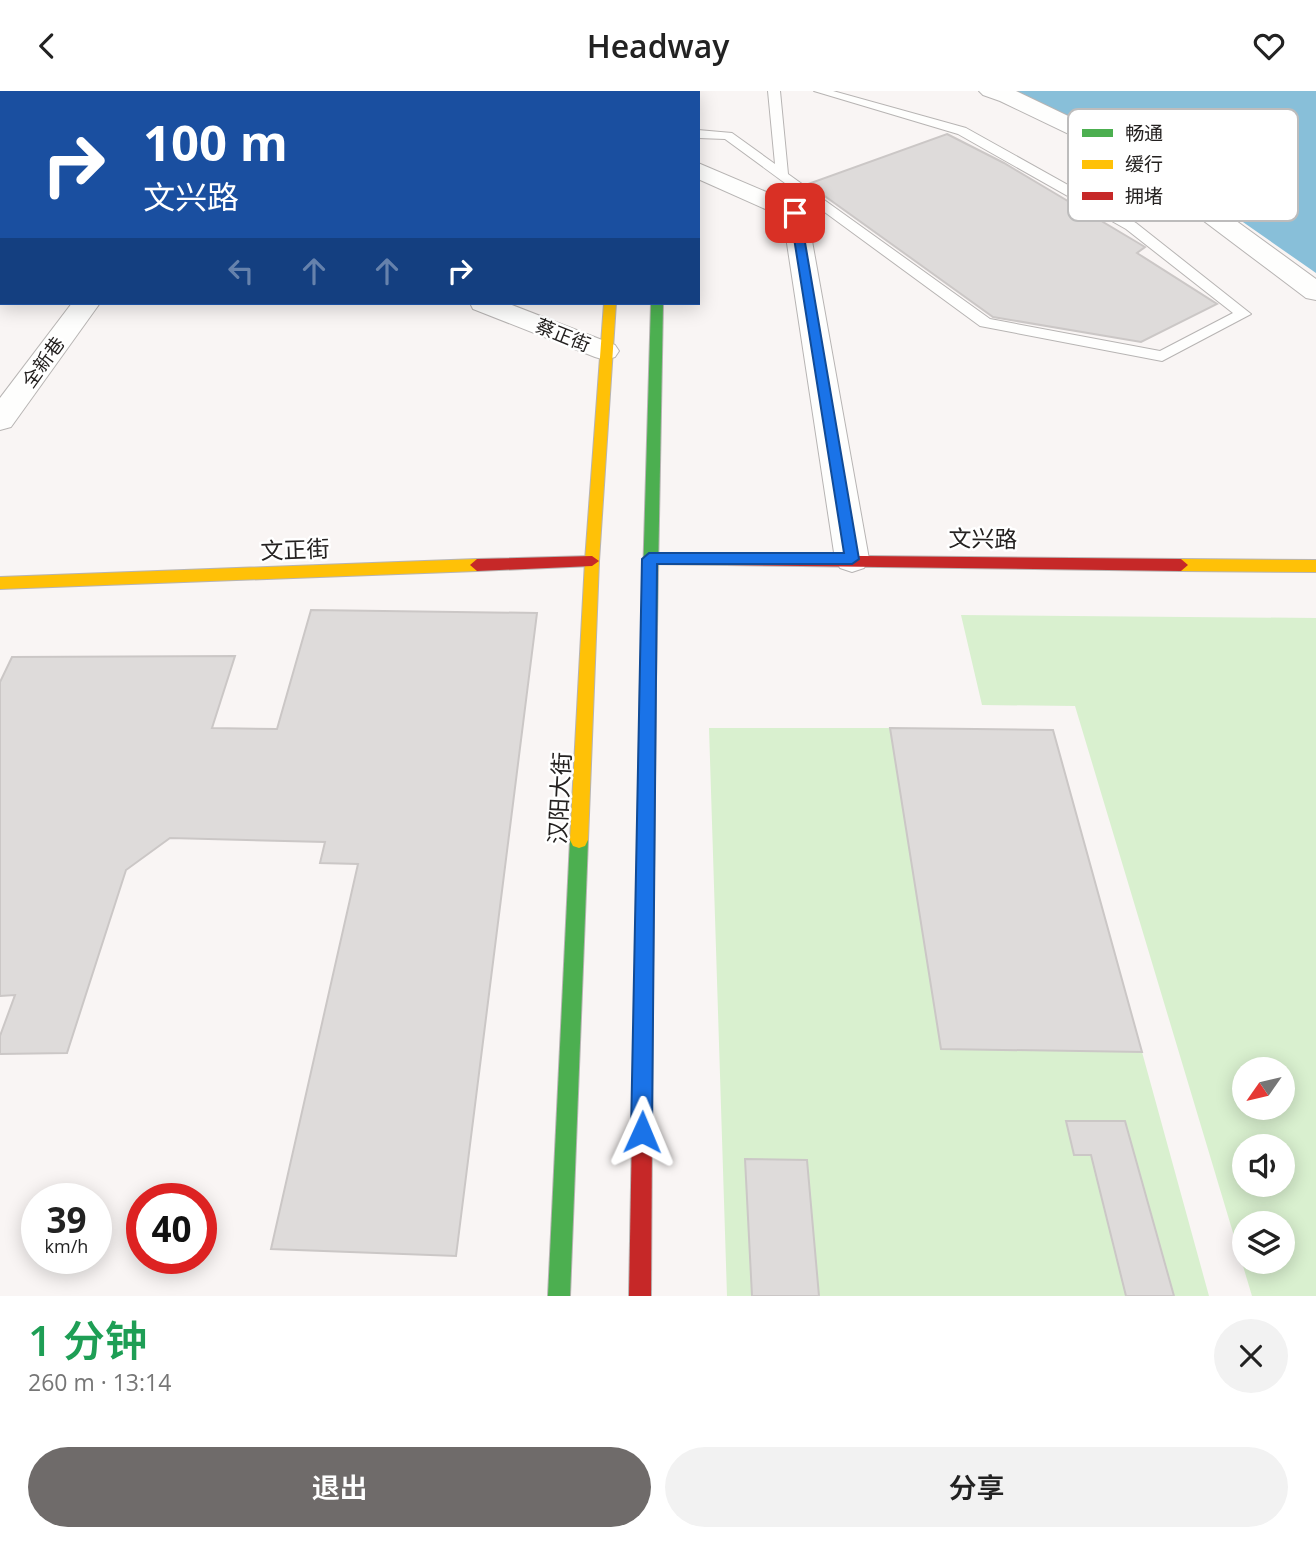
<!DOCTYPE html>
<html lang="zh">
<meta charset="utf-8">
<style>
:root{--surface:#fff;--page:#f2f2f2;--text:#222;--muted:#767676;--accent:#6f6b6a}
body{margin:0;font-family:"Open Sans","Noto Sans SC",sans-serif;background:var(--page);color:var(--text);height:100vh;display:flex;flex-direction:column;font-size:26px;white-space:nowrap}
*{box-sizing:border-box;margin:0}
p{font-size:23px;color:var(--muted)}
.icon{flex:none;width:38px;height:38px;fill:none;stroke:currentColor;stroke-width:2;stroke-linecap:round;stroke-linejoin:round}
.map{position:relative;height:1205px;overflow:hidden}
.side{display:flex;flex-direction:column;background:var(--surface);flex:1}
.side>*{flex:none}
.hud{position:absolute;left:0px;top:0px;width:700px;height:214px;box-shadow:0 4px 18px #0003;background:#1a4fa0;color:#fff;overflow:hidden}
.needle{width:46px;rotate:236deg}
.buttons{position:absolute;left:1232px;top:966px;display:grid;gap:14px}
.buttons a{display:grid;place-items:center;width:63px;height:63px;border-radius:50%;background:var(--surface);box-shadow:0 4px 18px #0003;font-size:35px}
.speed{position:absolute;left:21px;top:1092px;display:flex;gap:14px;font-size:35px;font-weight:700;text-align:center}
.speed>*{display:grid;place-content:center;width:91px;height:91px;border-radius:50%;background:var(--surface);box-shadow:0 4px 18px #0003;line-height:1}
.speed small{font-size:18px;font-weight:400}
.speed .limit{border:10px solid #d22;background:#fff;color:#111}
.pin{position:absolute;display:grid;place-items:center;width:60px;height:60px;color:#fff;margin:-30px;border-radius:14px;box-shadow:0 4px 10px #0006}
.me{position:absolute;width:77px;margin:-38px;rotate:1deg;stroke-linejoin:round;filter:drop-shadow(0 0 5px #0008)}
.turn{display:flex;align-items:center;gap:24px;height:147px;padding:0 28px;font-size:32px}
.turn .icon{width:91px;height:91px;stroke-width:2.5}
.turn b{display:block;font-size:49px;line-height:60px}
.lanes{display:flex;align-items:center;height:66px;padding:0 28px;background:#0003;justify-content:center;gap:35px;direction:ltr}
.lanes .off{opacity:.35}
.round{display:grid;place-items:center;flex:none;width:74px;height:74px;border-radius:37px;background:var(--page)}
.head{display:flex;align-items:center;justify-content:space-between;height:119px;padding:0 28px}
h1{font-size:42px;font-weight:600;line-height:52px;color:#1e9e55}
.button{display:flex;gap:14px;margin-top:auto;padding:14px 28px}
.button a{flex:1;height:80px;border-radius:42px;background:var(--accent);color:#fff;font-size:28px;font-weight:600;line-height:80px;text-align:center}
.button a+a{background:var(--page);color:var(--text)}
header{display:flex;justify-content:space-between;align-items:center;height:91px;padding:0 28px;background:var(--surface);font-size:32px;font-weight:600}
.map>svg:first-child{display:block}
.green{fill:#d9f0cf;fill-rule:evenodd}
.water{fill:#88bfd9}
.building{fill:#dedbda;stroke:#cbc7c6;stroke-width:2}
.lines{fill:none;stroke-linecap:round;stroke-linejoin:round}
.lane-casing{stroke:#b7b4b3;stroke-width:2}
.street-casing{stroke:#b7b4b3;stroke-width:2}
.fast-casing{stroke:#b7b4b3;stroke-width:2}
.slow-casing{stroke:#b7b4b3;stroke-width:2}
.jam-casing{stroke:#b7b4b3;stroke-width:2}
.lane{fill:#fefefd;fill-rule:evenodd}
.street{fill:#fefefd;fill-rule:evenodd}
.fast{fill:#4caf50;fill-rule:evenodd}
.slow{fill:#ffc107;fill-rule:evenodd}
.jam{fill:#c62828;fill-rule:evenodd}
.route{fill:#1a73e8;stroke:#114b97;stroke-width:2}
.labels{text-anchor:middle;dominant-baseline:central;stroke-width:5;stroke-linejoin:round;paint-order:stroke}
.far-street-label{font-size:19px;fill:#242120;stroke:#fff}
.street-label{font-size:23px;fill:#242120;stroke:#fff}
.key{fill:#fff;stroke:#bdbcbc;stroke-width:2}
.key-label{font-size:19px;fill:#242120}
</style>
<header><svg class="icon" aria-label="back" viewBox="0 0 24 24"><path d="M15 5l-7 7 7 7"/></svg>Headway<svg class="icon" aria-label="heart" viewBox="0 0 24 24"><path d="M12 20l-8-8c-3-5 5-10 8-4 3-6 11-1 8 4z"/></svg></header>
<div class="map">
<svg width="1316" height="1205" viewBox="0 0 1316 1205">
<rect width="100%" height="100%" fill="#f9f5f4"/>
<g class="green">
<path d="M961,524L1316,527V1205H1252L1075,615L982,614ZM1244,978H1283V1017H1244ZM1244,1055H1283V1094H1244ZM1244,1132H1283V1171H1244Z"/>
<polygon points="709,637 890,637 941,958 1142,961 1209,1205 727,1205"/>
</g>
<polygon class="water" points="1014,0 1316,0 1316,182 1148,65"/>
<g class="building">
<polygon points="947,43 1004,72 1145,156 1137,162 1217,213 1141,251 993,226 808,93"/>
<polygon points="311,519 537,522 456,1165 271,1158 358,773 320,772 325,751 170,747 126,779 67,962 0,963 0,945 15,904 0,905 0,591 12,566 235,565 212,637 277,638"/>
<polygon points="890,637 1053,639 1142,961 941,958"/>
<polygon points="1066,1030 1125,1030 1174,1205 1126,1205 1091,1064 1074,1064"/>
<polygon points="745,1068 807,1069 819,1205 752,1205"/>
</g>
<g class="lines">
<g class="lane-casing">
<polygon id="lane" points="768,0 780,0 788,83 990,228 1160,260 1233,222 1126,138 958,43 814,0 833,0 966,37 1136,132 1251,223 1162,270 980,235 725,48 698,47 698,39 732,42 775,73"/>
</g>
<g class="street-casing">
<g id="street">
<polygon points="0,0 15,0 16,2 2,2 2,7"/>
<polygon points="979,0 1016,0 1139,59 1316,188 1316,209 1306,207 1123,69 1000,10 983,4"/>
<polygon points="698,72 804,117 807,122 869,468 864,477 852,481 840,477 835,468 783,126 698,88"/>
<polygon points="0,138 2,139 2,155 0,154"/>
<polygon points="72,212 100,212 11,336 0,339 0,307"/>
<polygon points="470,212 507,212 615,254 619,260 615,266 605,269 595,266 473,218"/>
</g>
</g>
<g class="fast-casing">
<g id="fast">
<rect x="633" y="0" width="8" height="2"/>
<polygon points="651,212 663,212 656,591 654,596 642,596 640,591"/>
<polygon points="579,741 585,743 588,749 570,1205 548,1205 570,749 573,743"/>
</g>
</g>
<g class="slow-casing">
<g id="slow">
<polygon points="604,212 616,212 599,470 588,749 585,755 579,757 573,755 570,749 585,470"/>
<polygon points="477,468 484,474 477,480 0,498 0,486"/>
<polygon points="1181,468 1316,469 1316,481 1181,480 1174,474"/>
<polygon points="648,584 654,586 656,591 653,877 651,884 644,886 637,884 635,877 640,591 642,586"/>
</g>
</g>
<g class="jam-casing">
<g id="jam">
<rect x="663" y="0" width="8" height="2"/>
<polygon points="650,463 1181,468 1188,474 1181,480 650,473 643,468"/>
<polygon points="592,465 599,470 592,475 477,480 470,474 477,468"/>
<polygon points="644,868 651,870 653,877 651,1205 629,1205 635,877 637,870"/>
</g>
</g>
<use href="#lane" class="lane"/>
<use href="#street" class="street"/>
<use href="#fast" class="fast"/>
<use href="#slow" class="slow"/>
<use href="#jam" class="jam"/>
</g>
<polygon class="route" points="795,119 800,122 859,468 852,473 657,473 652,1041 649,1049 642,1052 634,1049 631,1041 642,468 649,462 844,462 790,122"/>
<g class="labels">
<g class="far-street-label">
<text transform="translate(563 244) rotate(22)">蔡正街</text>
<text transform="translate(43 271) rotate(-54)">全新巷</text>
</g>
<g class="street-label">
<text transform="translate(983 447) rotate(1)">文兴路</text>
<text transform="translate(295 458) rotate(-2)">文正街</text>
<text transform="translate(559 707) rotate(-87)">汉阳大街</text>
</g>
</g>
<rect x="1068" y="18" width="230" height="112" rx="10" class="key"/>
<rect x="1082" y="38" width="31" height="8" fill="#4caf50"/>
<rect x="1082" y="69" width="31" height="9" fill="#ffc107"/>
<rect x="1082" y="101" width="31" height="8" fill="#c62828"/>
<g class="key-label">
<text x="1125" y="49">畅通</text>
<text x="1125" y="80">缓行</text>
<text x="1125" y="112">拥堵</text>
</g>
</svg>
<div class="buttons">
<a><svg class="needle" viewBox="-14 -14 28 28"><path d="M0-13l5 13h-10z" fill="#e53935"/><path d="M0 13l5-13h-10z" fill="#767676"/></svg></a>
<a><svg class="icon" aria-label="sound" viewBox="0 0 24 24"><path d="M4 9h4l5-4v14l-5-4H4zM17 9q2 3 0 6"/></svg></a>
<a><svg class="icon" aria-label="layers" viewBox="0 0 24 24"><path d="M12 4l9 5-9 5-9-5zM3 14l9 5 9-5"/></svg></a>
</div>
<div class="speed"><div>39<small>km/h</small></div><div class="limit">40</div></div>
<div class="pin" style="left:795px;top:122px;background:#d93025"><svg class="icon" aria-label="arrive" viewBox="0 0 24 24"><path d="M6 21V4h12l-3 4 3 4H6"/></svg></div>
<svg class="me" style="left:642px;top:1041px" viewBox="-20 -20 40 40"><path d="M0-17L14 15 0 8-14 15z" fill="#1a73e8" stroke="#fff" stroke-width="4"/></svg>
<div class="hud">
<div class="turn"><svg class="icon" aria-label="right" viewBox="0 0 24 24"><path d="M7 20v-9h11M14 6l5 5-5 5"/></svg><div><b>100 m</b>文兴路</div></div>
<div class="lanes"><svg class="icon off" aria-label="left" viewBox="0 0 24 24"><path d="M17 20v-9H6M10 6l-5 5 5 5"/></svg><svg class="icon off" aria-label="ahead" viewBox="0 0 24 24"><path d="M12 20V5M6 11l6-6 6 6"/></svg><svg class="icon off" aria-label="ahead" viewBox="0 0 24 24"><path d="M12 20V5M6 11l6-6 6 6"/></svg><svg class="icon" aria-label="right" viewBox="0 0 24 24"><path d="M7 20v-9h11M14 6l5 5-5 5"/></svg></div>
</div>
</div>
<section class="side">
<div class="head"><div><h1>1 分钟</h1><p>260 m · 13:14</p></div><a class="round"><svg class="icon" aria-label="close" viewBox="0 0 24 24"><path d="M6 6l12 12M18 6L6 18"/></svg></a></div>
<div class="button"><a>退出</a><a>分享</a></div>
</section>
